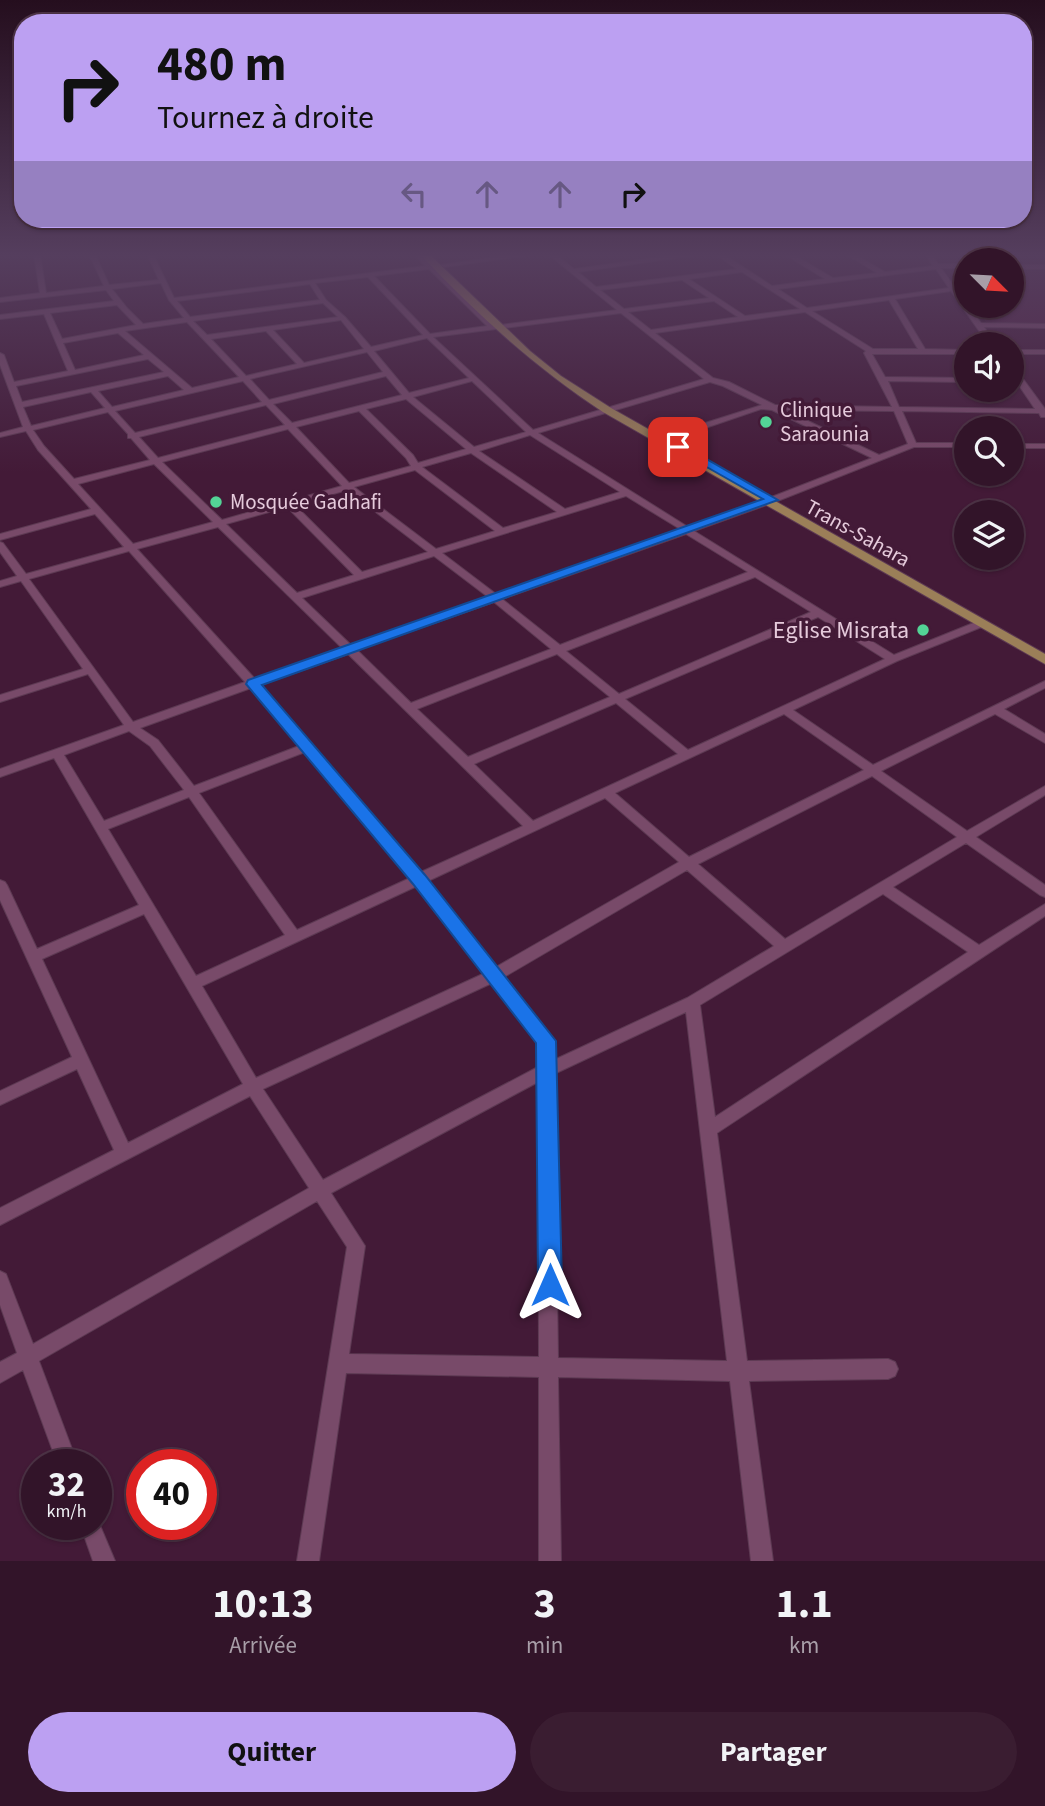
<!DOCTYPE html>
<html lang="fr">
<meta charset="utf-8">
<style>
:root{--surface:#321429;--page:#3a1d31;--text:#f1f3f6;--muted:#a89ea8;--line:#4d3346;--accent:#bca0f2}
body{margin:0;font-family:"Source Sans 3",sans-serif;background:var(--page);color:var(--text);height:100vh;display:flex;flex-direction:column;font-size:26px;white-space:nowrap}
*{box-sizing:border-box;margin:0}
p{font-size:23px;color:var(--muted)}
.icon{flex:none;width:38px;height:38px;fill:none;stroke:currentColor;stroke-width:2;stroke-linecap:round;stroke-linejoin:round}
.map{position:relative;height:1561px;overflow:hidden}
.sheet{display:flex;flex-direction:column;background:var(--surface);flex:1}
.sheet>*{flex:none}
.top-card{position:absolute;left:14px;top:14px;width:1018px;height:214px;border-radius:28px;box-shadow:0 2px 5px #0004,0 0 0 2px var(--line);background:#bca0f2;color:#111;overflow:hidden}
.needle{width:46px;rotate:114deg}
.controls{position:absolute;left:954px;top:248px;display:grid;gap:14px}
.controls a{display:grid;place-items:center;width:70px;height:70px;border-radius:50%;background:var(--surface);box-shadow:0 2px 5px #0004,0 0 0 2px var(--line);font-size:35px}
.speed{position:absolute;left:21px;top:1449px;display:flex;gap:14px;font-size:35px;font-weight:700;text-align:center}
.speed>*{display:grid;place-content:center;width:91px;height:91px;border-radius:50%;background:var(--surface);box-shadow:0 2px 5px #0004,0 0 0 2px var(--line);line-height:1}
.speed small{font-size:18px;font-weight:400}
.speed .limit{border:10px solid #d22;background:#fff;color:#111}
.pin{position:absolute;display:grid;place-items:center;width:60px;height:60px;color:#fff;margin:-30px;border-radius:14px;box-shadow:0 4px 10px #0006}
.me{position:absolute;width:77px;margin:-38px;rotate:0deg;stroke-linejoin:round;filter:drop-shadow(0 0 5px #0008)}
.turn{display:flex;align-items:center;gap:24px;height:147px;padding:0 28px;font-size:32px}
.turn .icon{width:91px;height:91px;stroke-width:2.5}
.turn b{display:block;font-size:49px;line-height:60px}
.lanes{display:flex;align-items:center;height:66px;padding:0 28px;background:#0003;justify-content:center;gap:35px;direction:ltr}
.lanes .off{opacity:.35}
.eta{display:flex;justify-content:space-evenly;align-items:center;height:119px;text-align:center}
.eta b{font-size:42px;font-weight:700;line-height:49px}
.primary-button{display:flex;gap:14px;margin-top:auto;padding:14px 28px}
.primary-button a{flex:1;height:80px;border-radius:42px;background:var(--accent);color:#111;font-size:28px;font-weight:700;line-height:80px;text-align:center}
.primary-button a+a{background:var(--page);color:var(--text)}
.map>svg:first-child{display:block}
.built{fill:#502042}
.lines{fill:none;stroke-linecap:round;stroke-linejoin:round}
.minor-casing{stroke:#5d3a53;stroke-width:2}
.major-casing{stroke:#5d3a53;stroke-width:2}
.minor{fill:#784a69;fill-rule:evenodd}
.major{fill:#9b7f58;fill-rule:evenodd}
.route{fill:#1a73e8;stroke:#114b97;stroke-width:2}
.poi-dot{fill:#53d396;stroke:#431a37;stroke-width:2.5}
.labels{text-anchor:middle;dominant-baseline:central;stroke-width:7;stroke-linejoin:round;paint-order:stroke}
.far-poi-label{font-size:21px;fill:#e5cadb;stroke:#431a37;text-anchor:start}
.far-street-label{font-size:21px;fill:#e5cadb;stroke:#431a37}
.poi-label{font-size:24px;fill:#e5cadb;stroke:#431a37;text-anchor:end}
</style>
<div class="map">
<svg width="1045" height="1561" viewBox="0 0 1045 1561">
<rect width="100%" height="100%" fill="#431a37"/>
<polygon class="built" points="1012,268 1045,269 1045,324 987,323 973,306 1012,306"/>
<g class="lines">
<g class="minor-casing">
<g id="minor">
<path d="M34,254H40L46,293L104,286L89,254H95L109,285L159,280L147,254H153L174,298L425,266L414,254H421L431,265H438V267L435,268L493,326L617,310L548,254H555L574,269L683,254H703L578,272L596,287L737,269L715,254H723L772,286L825,279L784,254H792L833,278L877,273L846,254H854L885,272L933,266L925,254H931L938,264H966V268H941L966,303V306H969L981,323L1045,324V328L984,327L996,345H989L951,291L895,299L925,349L966,350V354H872L885,377L966,378V382L888,381L899,407L1035,409L1012,375V368H1015L1045,409V417H1041L1039,413L902,411L916,443H966V447H914L775,502L694,531L894,655L976,622H984V626L897,661L793,710L873,765L1045,681V688L1004,709L1045,734V743L995,714L881,771L967,831L1045,786V795L976,837L1045,885V897L1040,895L966,843L893,887L979,945L1045,904V916L717,1133L747,1361L888,1359L895,1362L898,1369L895,1376L888,1379L749,1381L773,1561H751L730,1381L558,1377L561,1561H539V1377L346,1373L319,1561H297L347,1247L317,1201L39,1361L78,1465H58L23,1370L0,1383V1362L17,1353L0,1305V1271L6,1274L33,1344L309,1188L250,1096L0,1225V1208L114,1150L77,1069L0,1105V1091L72,1057L0,900V880L5,882L7,885L37,949L139,905L54,758L0,777V769L124,725L88,674L0,702V695L83,669L21,581L0,587V581L17,576L0,552V542L3,543L26,574L124,547L95,514L0,540V534L91,509L38,450L26,431L0,437V433L23,427L0,365V353L4,355L14,382L68,371L44,314L0,319V315L114,301L106,290L0,302V298L40,293ZM429,269L487,326L430,334L374,276ZM936,269L949,288L807,308L778,289ZM742,272L800,309L745,316L689,279ZM368,277L423,335L371,347L345,317L326,300L315,283ZM682,280L709,298L624,309L600,290ZM161,283L169,300L184,318L143,324L127,308L112,289ZM310,284L320,300L190,317L177,301ZM889,300L918,349H873L812,311ZM714,301L738,317L651,330L628,312ZM323,303L338,317L207,335L193,321ZM117,305L136,325L62,339L50,313ZM805,312L866,351L864,353L892,407L775,405L729,382L713,378L655,333ZM621,313L704,379L533,430L433,337ZM341,320L364,349L304,363L273,330ZM187,322L239,377L192,388L125,331ZM266,331L297,364L246,376L211,339ZM118,333L144,355L75,370L63,343ZM427,338L469,378L409,393L374,351ZM367,352L383,372L269,400L250,379ZM148,359L164,372L22,402L16,386ZM168,376L184,390L112,407L98,391ZM386,376L402,395L292,423L273,404ZM243,381L262,402L135,433L115,411ZM472,381L526,432L474,447L413,397ZM710,382L723,386L762,405L661,437V441H667L761,409L772,410L872,458L769,498L688,527L538,433ZM91,392L105,408L31,426L23,407ZM406,399L466,449L418,463L413,455L366,409ZM266,405L285,425L158,458L139,437ZM785,410L894,411L908,444L879,455ZM359,411L406,458L411,466L349,483L296,427ZM108,412L128,434V438H131L150,460L74,479L44,446L33,430ZM288,429L342,486L222,520L162,462ZM530,435L620,492L565,509L479,451ZM471,453L557,512L503,528L422,467ZM154,464L213,522L133,544L78,484ZM415,470L495,531L436,549L354,487ZM347,490L428,552L362,572L295,505ZM626,496L680,529L496,594L442,553ZM287,507L354,575L297,593L226,524ZM218,527L342,648L255,679L137,549ZM686,534L748,572L560,645L502,599ZM129,551L245,682L133,722L29,579ZM434,556L488,597L351,645L302,598ZM755,577L811,612L619,694L566,651ZM494,602L551,649L411,703L357,650ZM818,617L885,659L688,750L625,699ZM348,654L523,826L421,872L260,685ZM557,654L610,697L468,757L417,709ZM251,688L299,746L194,786L158,740L140,728ZM616,703L678,754L533,821L474,764ZM784,714L864,770L689,857L615,793ZM129,731L150,746L184,790L104,821L64,755ZM305,752L410,878L297,930L199,793ZM872,776L957,837L785,939L698,864ZM189,797L285,935L196,976L108,829ZM605,798L679,862L496,967L428,881ZM687,870L774,946L687,998L554,1060V1041L551,1037L504,977ZM417,886L485,973L256,1078L202,986ZM883,894L968,952L715,1117L700,1005ZM144,914L243,1084L128,1143L42,959ZM492,983L538,1042V1067L323,1180L263,1089ZM686,1012L727,1361L558,1358L554,1074ZM538,1082L539,1357L349,1354L365,1246L331,1193Z"/>
<polygon points="516,254 537,254 444,267 441,265"/>
<rect x="1012" y="265" width="33" height="4"/>
<rect x="1012" y="350" width="33" height="4"/>
<rect x="1012" y="444" width="33" height="4"/>
<polygon points="96,1516 115,1561 93,1561 80,1524 96,1524"/>
</g>
</g>
<g class="major-casing">
<path id="major" d="M420,254H429L530,351L561,376L611,408L1045,654V664L603,412C535,367 476,314 420,254Z"/>
</g>
<use href="#minor" class="minor"/>
<use href="#major" class="major"/>
</g>
<linearGradient id="sky" x2="0" y2="1"><stop stop-color="#250e1e"/><stop offset="0.54" stop-color="#553e5e"/><stop offset="1" stop-color="#553e5e" stop-opacity="0"/></linearGradient>
<rect width="1045" height="473" fill="url(#sky)"/>
<polygon class="route" points="675,445 682,445 778,500 262,685 425,875 556,1041 562,1285 558,1293 550,1296 541,1293 538,1285 536,1043 413,884 246,684 248,680 763,499 675,449"/>
<g class="poi-dot">
<circle cx="766" cy="422" r="7"/>
<circle cx="216" cy="502" r="7"/>
<circle cx="923" cy="630" r="7"/>
</g>
<g class="labels">
<g class="far-poi-label">
<text x="780" y="410">Clinique<tspan x="780" dy="24">Saraounia</tspan></text>
<text x="230" y="502">Mosquée Gadhafi</text>
</g>
<g class="far-street-label">
<text transform="translate(858 533) rotate(29)">Trans-Sahara</text>
</g>
<g class="poi-label">
<text x="909" y="630">Eglise Misrata</text>
</g>
</g>
</svg>
<div class="controls">
<a><svg class="needle" viewBox="-14 -14 28 28"><path d="M0-13l5 13h-10z" fill="#e53935"/><path d="M0 13l5-13h-10z" fill="#a89ea8"/></svg></a>
<a><svg class="icon" aria-label="sound" viewBox="0 0 24 24"><path d="M4 9h4l5-4v14l-5-4H4zM17 9q2 3 0 6"/></svg></a>
<a><svg class="icon" aria-label="search" viewBox="0 0 24 24"><circle cx="10" cy="10" r="6"/><path d="M15 15l6 6"/></svg></a>
<a><svg class="icon" aria-label="layers" viewBox="0 0 24 24"><path d="M12 4l9 5-9 5-9-5zM3 14l9 5 9-5"/></svg></a>
</div>
<div class="speed"><div>32<small>km/h</small></div><div class="limit">40</div></div>
<div class="pin" style="left:678px;top:447px;background:#d93025"><svg class="icon" aria-label="arrive" viewBox="0 0 24 24"><path d="M6 21V4h12l-3 4 3 4H6"/></svg></div>
<svg class="me" style="left:550px;top:1285px" viewBox="-20 -20 40 40"><path d="M0-17L14 15 0 8-14 15z" fill="#1a73e8" stroke="#fff" stroke-width="4"/></svg>
<div class="top-card">
<div class="turn"><svg class="icon" aria-label="right" viewBox="0 0 24 24"><path d="M7 20v-9h11M14 6l5 5-5 5"/></svg><div><b>480 m</b>Tournez à droite</div></div>
<div class="lanes"><svg class="icon off" aria-label="left" viewBox="0 0 24 24"><path d="M17 20v-9H6M10 6l-5 5 5 5"/></svg><svg class="icon off" aria-label="ahead" viewBox="0 0 24 24"><path d="M12 20V5M6 11l6-6 6 6"/></svg><svg class="icon off" aria-label="ahead" viewBox="0 0 24 24"><path d="M12 20V5M6 11l6-6 6 6"/></svg><svg class="icon" aria-label="right" viewBox="0 0 24 24"><path d="M7 20v-9h11M14 6l5 5-5 5"/></svg></div>
</div>
</div>
<section class="sheet">
<div class="eta">
<div><b>10:13</b><p>Arrivée</p></div>
<div><b>3</b><p>min</p></div>
<div><b>1.1</b><p>km</p></div>
</div>
<div class="primary-button"><a>Quitter</a><a>Partager</a></div>
</section>
